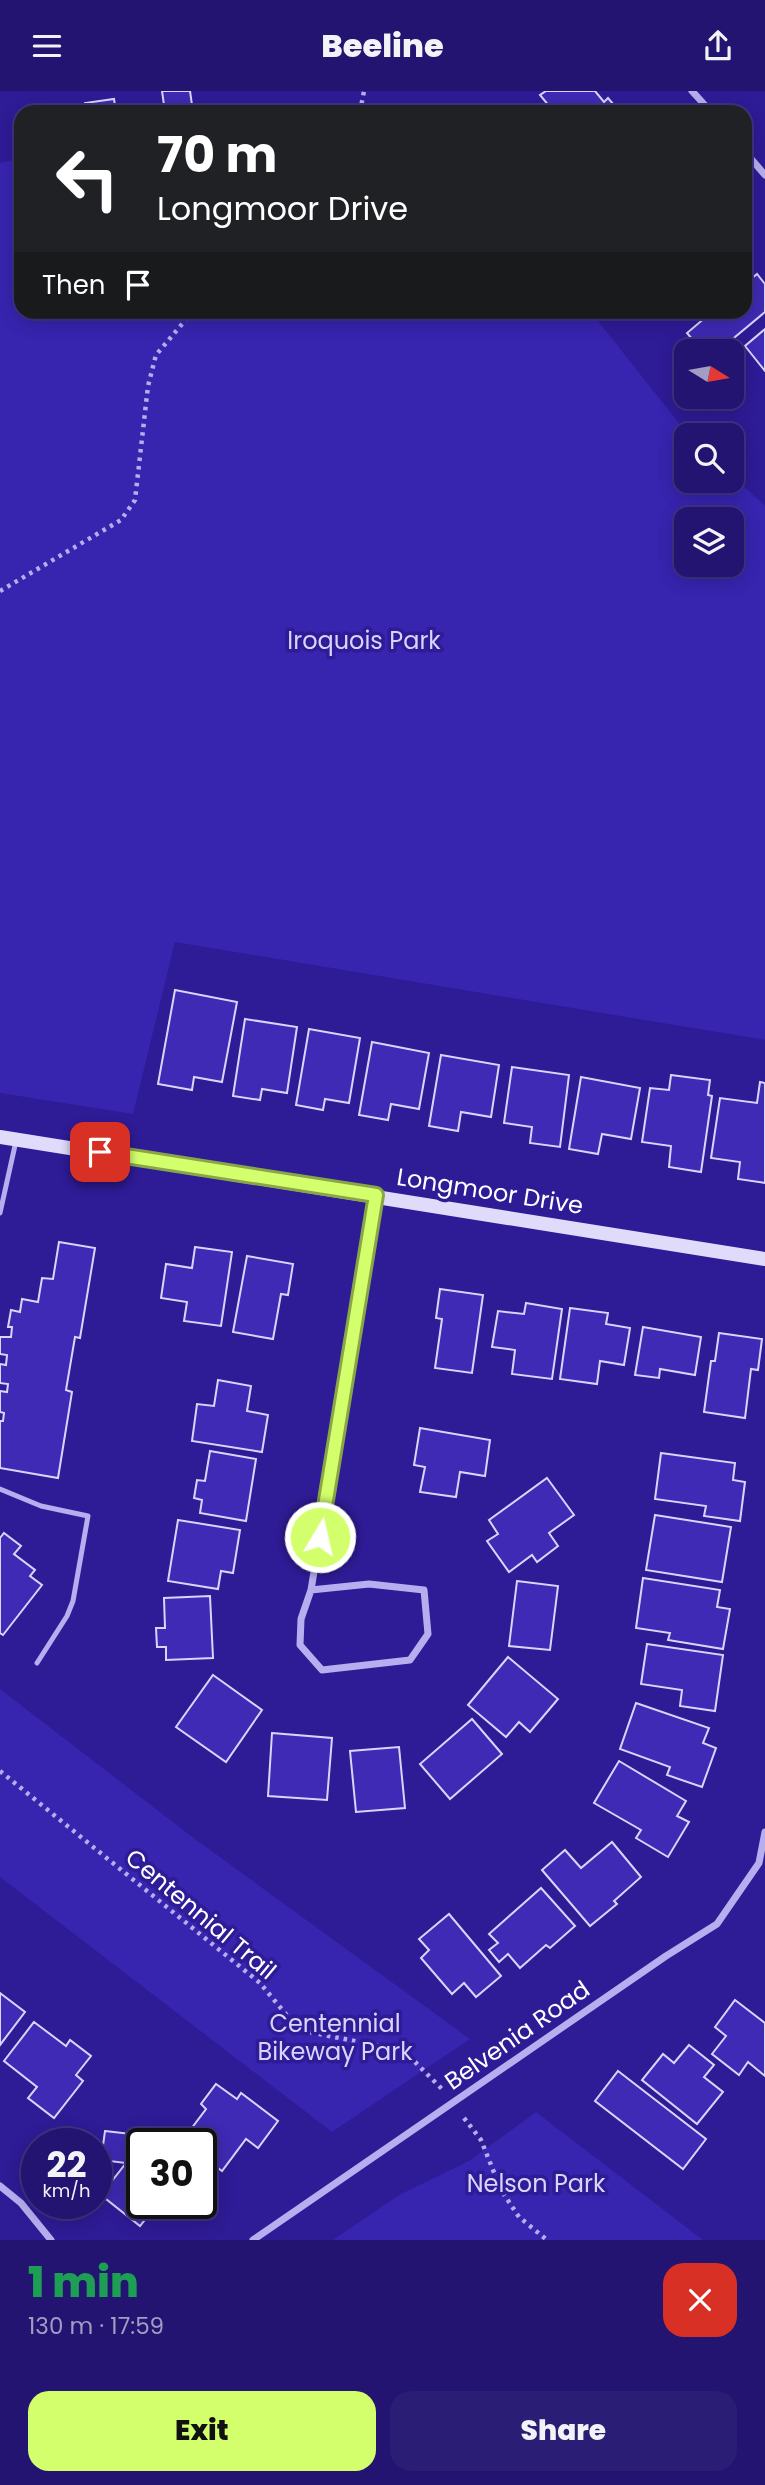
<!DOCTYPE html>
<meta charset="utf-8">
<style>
:root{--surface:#221470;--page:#2a1d75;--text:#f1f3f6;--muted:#a29ec3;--line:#3f3383;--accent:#d3ff6c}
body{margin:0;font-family:Poppins,sans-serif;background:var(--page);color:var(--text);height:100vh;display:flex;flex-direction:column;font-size:26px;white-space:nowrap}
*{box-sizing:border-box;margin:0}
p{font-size:23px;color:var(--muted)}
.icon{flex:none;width:38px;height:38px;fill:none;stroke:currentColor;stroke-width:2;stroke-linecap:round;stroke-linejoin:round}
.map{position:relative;height:2149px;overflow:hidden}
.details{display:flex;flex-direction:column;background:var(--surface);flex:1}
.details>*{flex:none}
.guide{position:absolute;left:14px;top:14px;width:738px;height:214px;border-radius:21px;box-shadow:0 4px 18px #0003,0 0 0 2px var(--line);background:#202124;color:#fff;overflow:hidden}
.needle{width:46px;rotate:101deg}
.buttons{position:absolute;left:674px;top:248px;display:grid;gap:14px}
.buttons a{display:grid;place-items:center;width:70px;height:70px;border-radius:14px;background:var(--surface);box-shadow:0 4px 18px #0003,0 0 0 2px var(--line);font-size:35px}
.speed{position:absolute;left:21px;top:2037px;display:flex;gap:14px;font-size:35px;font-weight:700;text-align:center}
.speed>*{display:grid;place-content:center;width:91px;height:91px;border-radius:50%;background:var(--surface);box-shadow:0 4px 18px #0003,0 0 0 2px var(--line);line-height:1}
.speed small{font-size:18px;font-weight:400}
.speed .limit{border:4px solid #111;border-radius:10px;background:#fff;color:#111}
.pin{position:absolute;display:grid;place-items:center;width:60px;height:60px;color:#fff;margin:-30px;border-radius:14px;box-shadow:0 4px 10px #0006}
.me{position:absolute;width:77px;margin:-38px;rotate:9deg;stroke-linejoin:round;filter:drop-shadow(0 0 5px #0008)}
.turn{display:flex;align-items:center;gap:24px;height:147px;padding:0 28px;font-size:32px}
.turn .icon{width:91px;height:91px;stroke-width:2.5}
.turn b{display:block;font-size:49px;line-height:60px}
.then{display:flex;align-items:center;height:66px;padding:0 28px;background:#0003;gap:14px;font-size:26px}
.round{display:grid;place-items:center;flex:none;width:74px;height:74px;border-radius:21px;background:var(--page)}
.headline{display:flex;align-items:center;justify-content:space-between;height:119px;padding:0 28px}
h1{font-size:42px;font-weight:800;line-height:52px;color:#1e9e55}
.cta{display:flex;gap:14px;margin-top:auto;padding:14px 28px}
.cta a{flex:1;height:80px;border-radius:21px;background:var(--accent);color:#111;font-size:28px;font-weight:800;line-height:80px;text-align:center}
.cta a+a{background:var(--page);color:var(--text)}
header{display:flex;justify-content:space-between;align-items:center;height:91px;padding:0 28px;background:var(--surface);font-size:32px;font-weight:800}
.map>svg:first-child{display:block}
.green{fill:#3724af;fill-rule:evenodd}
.building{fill:#3e2ab4;stroke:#dad4fb;stroke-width:2}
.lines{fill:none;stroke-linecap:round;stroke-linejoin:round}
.path{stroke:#b7aef0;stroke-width:4.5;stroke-dasharray:3.5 5;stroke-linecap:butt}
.lane{stroke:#b7aef0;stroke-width:5}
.street{stroke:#b7aef0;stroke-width:7}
.secondary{stroke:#e0dbfb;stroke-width:14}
.route-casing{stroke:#89a646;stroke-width:18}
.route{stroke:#d3ff6c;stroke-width:12}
.labels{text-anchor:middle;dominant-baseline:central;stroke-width:7;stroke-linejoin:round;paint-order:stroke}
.park-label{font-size:24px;fill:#dad4fb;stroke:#2e1b96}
.street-label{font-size:24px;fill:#fff;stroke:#2e1b96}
</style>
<header><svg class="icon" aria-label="menu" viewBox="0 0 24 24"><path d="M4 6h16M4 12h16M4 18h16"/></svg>Beeline<svg class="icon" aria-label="share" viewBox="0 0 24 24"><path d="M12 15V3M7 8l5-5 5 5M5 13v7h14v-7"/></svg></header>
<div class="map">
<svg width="765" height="2149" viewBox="0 0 765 2149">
<rect width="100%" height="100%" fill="#2e1b96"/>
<g class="green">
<path d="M21,68V220L591,221L689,345H686V390H732V384L765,415V949L175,851L133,1023L0,1002V72ZM686,429H732V474H686Z"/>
<polygon points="0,1598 195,1748 470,1948 332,2041 0,1786"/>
<polygon points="536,2021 703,2149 333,2149 399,2104 469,2070"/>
</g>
<g class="building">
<polygon points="162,0 190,0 193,21 165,21"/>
<polygon points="546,0 595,0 604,11 608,7 620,21 554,21 540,4"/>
<polygon points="114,8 116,21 86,21 85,12"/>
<polygon points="746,181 751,188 757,183 765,193 765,221 717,261 703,261 687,242 713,220 746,220"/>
<polygon points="765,238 765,280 745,255"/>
<polygon points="175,899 237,911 222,991 194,986 192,999 158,993"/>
<polygon points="245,928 297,936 287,1002 262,998 260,1009 233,1005"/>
<polygon points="309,938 360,947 349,1012 325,1008 323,1019 296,1014"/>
<polygon points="372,951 429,962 419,1018 391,1013 388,1029 359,1024"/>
<polygon points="441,964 499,974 491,1026 461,1021 458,1040 429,1035"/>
<polygon points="512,976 569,984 560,1056 530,1052 532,1036 504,1032"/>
<polygon points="671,984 710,989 708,1004 712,1005 701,1081 669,1076 671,1055 642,1051 650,997 669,999"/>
<polygon points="581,986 640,997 631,1048 602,1043 598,1063 569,1058"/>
<polygon points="760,991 765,992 765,1092 738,1088 740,1071 711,1067 720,1007 757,1012"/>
<polygon points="59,1151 95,1157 80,1247 75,1246 66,1299 72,1301 58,1387 0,1377 0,1330 3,1330 4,1322 0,1321 0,1300 7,1301 8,1293 0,1292 0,1273 6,1274 7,1264 0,1263 0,1246 11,1246 12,1236 8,1236 11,1219 20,1221 22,1208 38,1211 42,1187 53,1188"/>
<polygon points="195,1156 232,1161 221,1235 184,1230 187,1211 161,1207 166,1173 192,1177"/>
<polygon points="247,1165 293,1173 288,1204 281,1203 273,1248 233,1241"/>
<polygon points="440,1198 483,1204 472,1282 435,1277 442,1228 436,1227"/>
<polygon points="526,1212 562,1218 552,1288 512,1283 515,1259 492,1256 498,1220 524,1223"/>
<polygon points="570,1217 608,1222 606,1233 630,1237 624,1274 600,1270 597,1293 560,1288"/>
<polygon points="643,1236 701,1246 695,1284 660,1278 659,1287 635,1284"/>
<polygon points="719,1242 762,1248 758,1279 751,1278 745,1327 704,1321 711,1270 715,1270"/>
<polygon points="218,1289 251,1295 247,1320 268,1324 262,1361 192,1350 197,1313 214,1315"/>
<polygon points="420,1337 490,1349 485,1385 460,1381 456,1406 420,1401 425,1376 414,1374"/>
<polygon points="210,1360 256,1368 246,1430 200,1422 202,1409 194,1407 197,1389 205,1390"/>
<polygon points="661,1362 735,1372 733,1389 745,1391 740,1430 704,1425 706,1415 655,1408"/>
<polygon points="547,1387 574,1424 549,1442 558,1455 537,1471 532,1464 509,1481 487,1450 498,1443 489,1429"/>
<polygon points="655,1424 731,1436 722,1491 646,1479"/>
<polygon points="178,1429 240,1439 233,1482 221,1480 218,1498 168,1490"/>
<polygon points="4,1442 21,1455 14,1463 35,1479 30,1485 42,1494 3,1544 0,1542 0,1447"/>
<polygon points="643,1487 720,1499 717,1516 730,1518 723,1558 668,1549 670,1542 636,1537"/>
<polygon points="517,1490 558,1495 550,1559 509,1555"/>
<polygon points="210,1505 213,1567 166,1569 166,1556 157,1556 156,1537 165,1537 164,1507"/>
<polygon points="647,1553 723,1564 715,1620 680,1615 682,1599 641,1593"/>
<polygon points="508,1566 558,1608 530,1641 519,1631 506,1646 468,1614"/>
<polygon points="213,1584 262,1619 226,1671 176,1636"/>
<polygon points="636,1612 709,1637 703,1652 716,1657 702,1696 667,1684 670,1676 620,1658"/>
<polygon points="472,1628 502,1663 450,1708 420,1673"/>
<polygon points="272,1642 332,1647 327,1709 268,1705"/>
<polygon points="399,1656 405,1717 356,1721 350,1660"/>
<polygon points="619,1670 686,1710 677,1725 689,1731 668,1766 636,1747 641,1739 594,1712"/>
<polygon points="612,1751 641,1786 614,1810 617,1813 590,1835 542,1779 565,1759 581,1777"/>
<polygon points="541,1797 575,1835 550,1857 546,1854 520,1877 508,1863 499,1871 489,1859 498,1852 489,1843"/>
<polygon points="449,1823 501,1885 476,1906 464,1892 452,1903 421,1867 429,1859 419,1848"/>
<polygon points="0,1902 25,1921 0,1954"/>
<polygon points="735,1909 765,1932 765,1985 748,1971 739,1984 712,1963 726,1945 715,1936"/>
<polygon points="34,1931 66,1955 70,1949 91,1965 76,1984 83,1990 54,2027 28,2007 37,1996 4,1970"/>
<polygon points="689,1954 714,1974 704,1986 723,2001 697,2033 642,1989 663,1963 674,1972"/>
<polygon points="618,1980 706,2048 683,2078 595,2010"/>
<polygon points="216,1993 237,2008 241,2002 278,2030 258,2057 246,2048 222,2080 201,2064 201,2053 182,2050 206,2018 201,2013"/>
<polygon points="105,2040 131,2043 143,2053 142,2112 158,2112 140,2135 101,2104 126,2072 101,2069"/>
</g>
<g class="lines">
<g class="path">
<polyline points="360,21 364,0"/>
<polyline points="0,500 121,429 135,409 148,295 156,264 193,220"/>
<polyline points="0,1680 260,1892 299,1939 395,1958 409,1965 442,1998"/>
<polyline points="464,2027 481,2049 501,2099 519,2126 547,2149"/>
</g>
<g class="lane">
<polyline points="0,1122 16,1050"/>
<polyline points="0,1398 41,1415 88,1425 73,1510 67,1525 37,1572"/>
</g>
<g class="street">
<polyline points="692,0 711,21"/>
<polyline points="746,62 765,84"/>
<polyline points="311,1499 369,1493 424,1499 428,1543 410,1569 322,1579 300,1554 301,1528 311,1499 376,1104"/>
<polyline points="0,2095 21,2112 51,2149"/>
<polyline points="253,2149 666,1865 717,1833 759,1772 765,1741"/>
</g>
<polyline class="secondary" points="0,1046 765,1168"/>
</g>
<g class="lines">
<g class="route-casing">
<polyline id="route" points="100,1061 376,1104 320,1446"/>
</g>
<use href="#route" class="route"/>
</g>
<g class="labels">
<g class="park-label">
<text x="364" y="549">Iroquois Park</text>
<text x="335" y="1932">Centennial<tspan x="335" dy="28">Bikeway Park</tspan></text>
<text x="536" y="2092">Nelson Park</text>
</g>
<g class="street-label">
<text transform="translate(490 1100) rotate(9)">Longmoor Drive</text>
<text transform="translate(201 1823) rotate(40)">Centennial Trail</text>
<text transform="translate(517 1944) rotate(-35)">Belvenia Road</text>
</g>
</g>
</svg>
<div class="buttons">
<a><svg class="needle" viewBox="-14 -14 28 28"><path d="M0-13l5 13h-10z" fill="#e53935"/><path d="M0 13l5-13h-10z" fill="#a29ec3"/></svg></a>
<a><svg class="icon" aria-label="search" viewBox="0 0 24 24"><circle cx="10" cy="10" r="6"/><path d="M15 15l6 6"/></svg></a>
<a><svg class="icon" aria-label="layers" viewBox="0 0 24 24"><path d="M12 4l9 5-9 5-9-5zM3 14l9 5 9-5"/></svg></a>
</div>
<div class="speed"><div>22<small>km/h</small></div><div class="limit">30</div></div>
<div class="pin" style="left:100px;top:1061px;background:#d93025"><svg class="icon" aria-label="arrive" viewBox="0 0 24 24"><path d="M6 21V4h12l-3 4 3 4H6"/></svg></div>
<svg class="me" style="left:320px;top:1446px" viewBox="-20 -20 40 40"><circle r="17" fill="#d3ff6c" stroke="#fff" stroke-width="3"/><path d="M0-11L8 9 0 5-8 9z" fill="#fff"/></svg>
<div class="guide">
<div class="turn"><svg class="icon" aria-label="left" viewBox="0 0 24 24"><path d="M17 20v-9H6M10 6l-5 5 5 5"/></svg><div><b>70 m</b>Longmoor Drive</div></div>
<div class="then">Then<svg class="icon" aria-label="arrive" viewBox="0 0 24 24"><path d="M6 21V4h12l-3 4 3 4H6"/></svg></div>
</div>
</div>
<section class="details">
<div class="headline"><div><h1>1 min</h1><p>130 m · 17:59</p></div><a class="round" style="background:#d93025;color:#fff"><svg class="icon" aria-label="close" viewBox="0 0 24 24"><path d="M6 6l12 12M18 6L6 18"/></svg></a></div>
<div class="cta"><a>Exit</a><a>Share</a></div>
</section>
